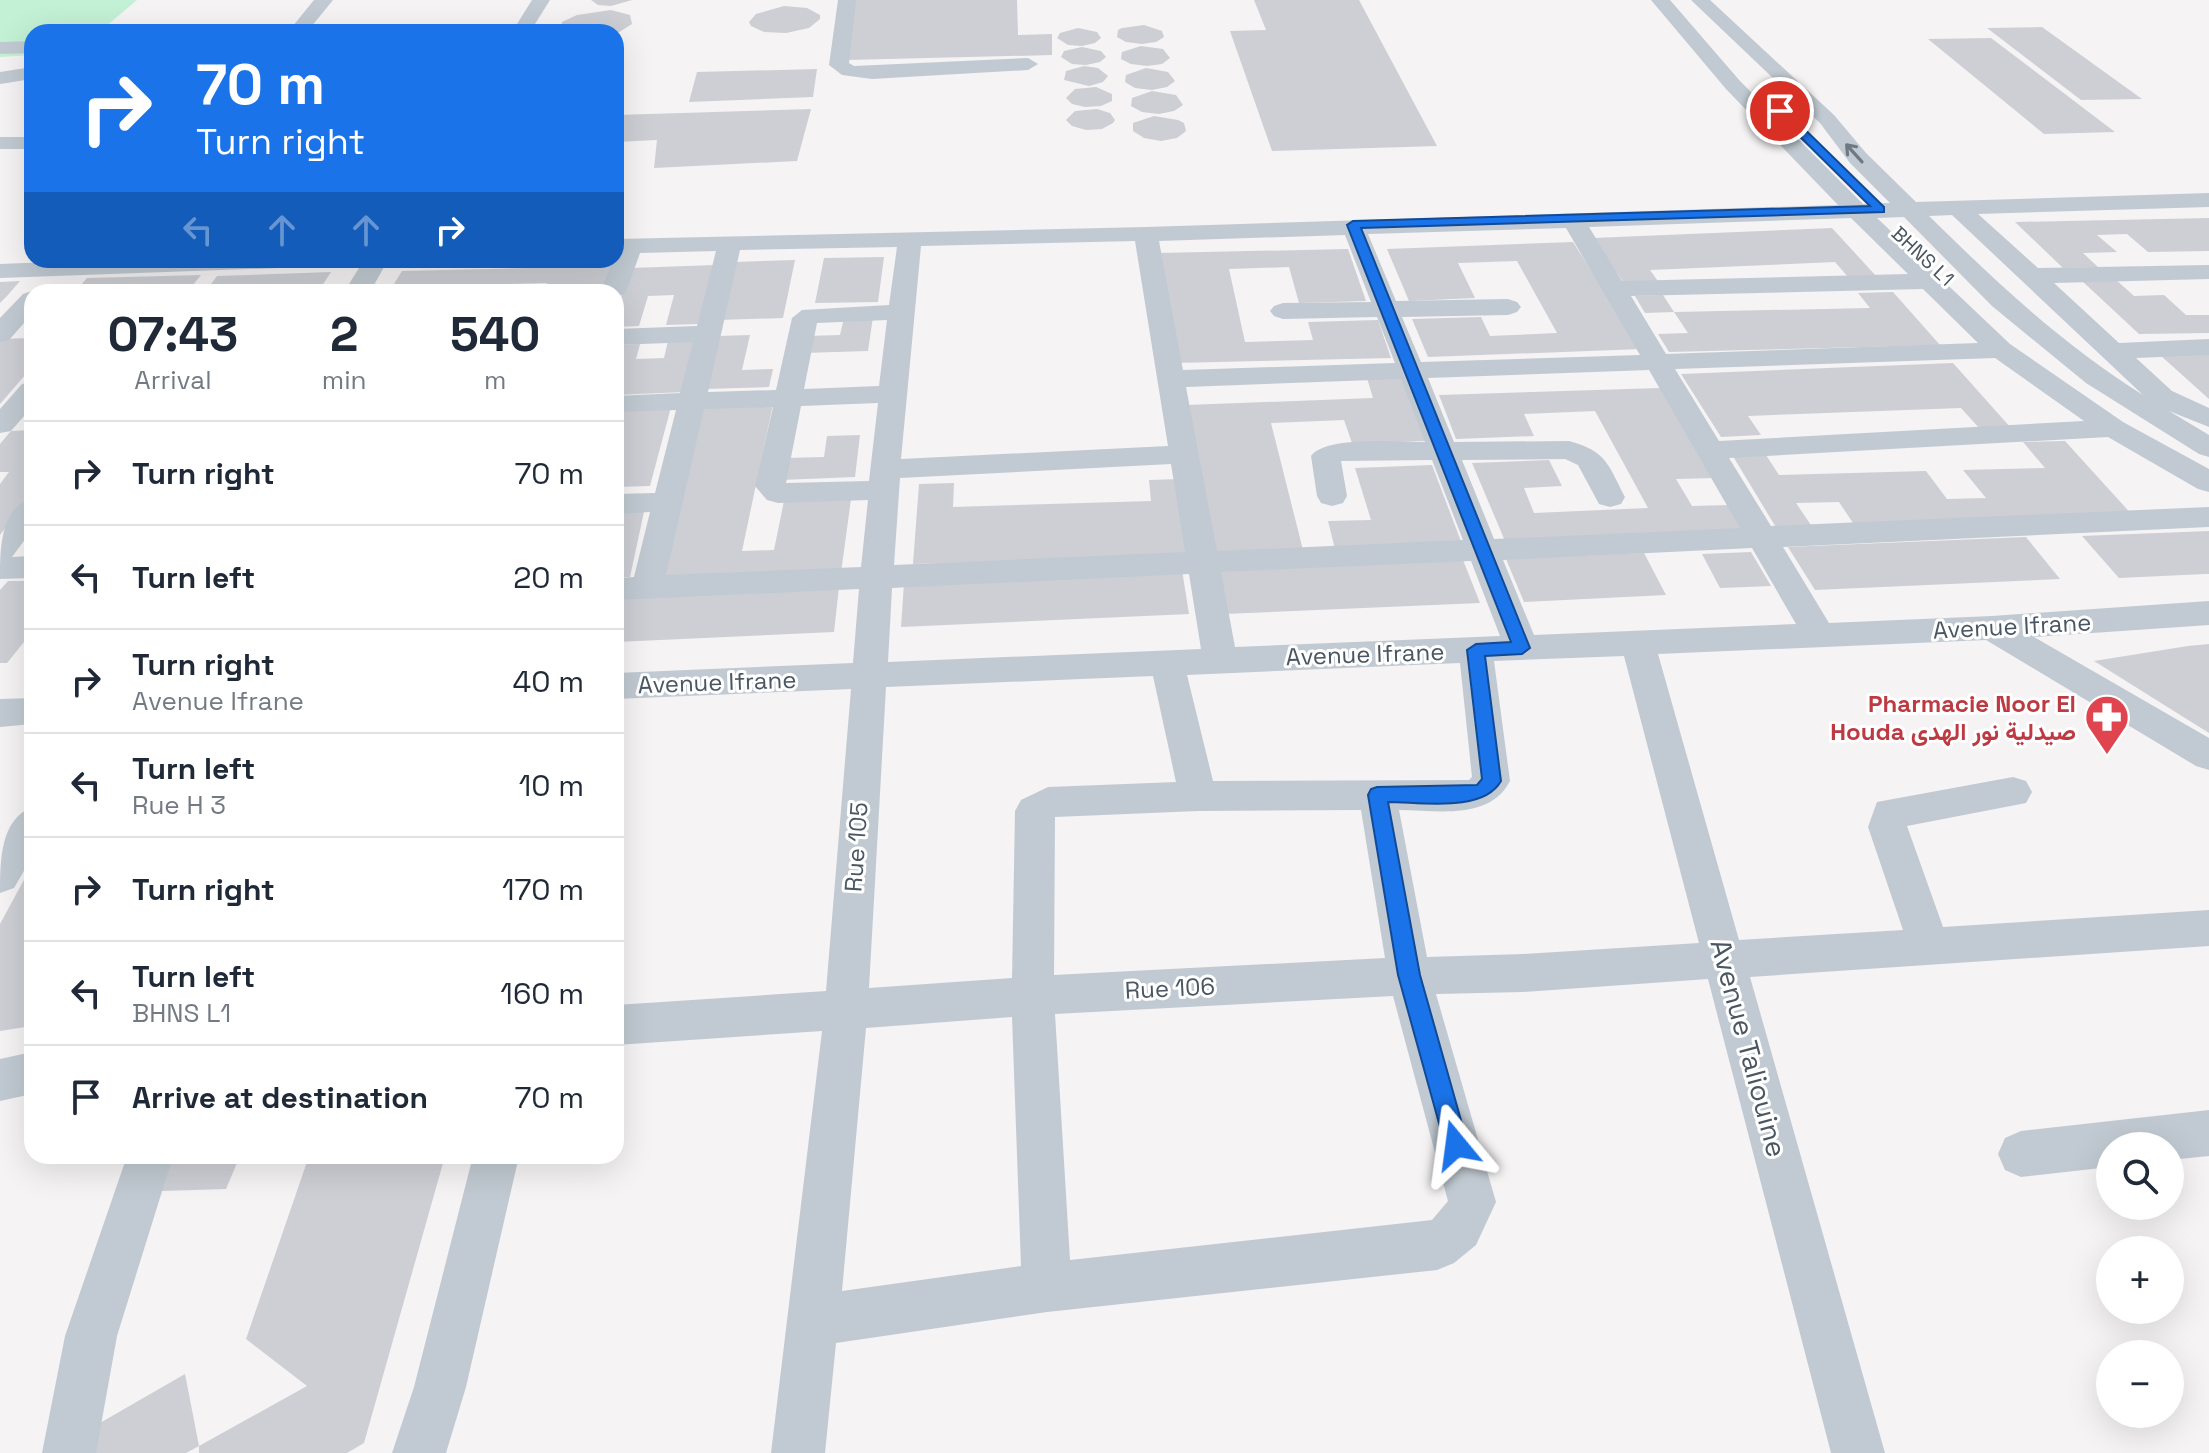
<!DOCTYPE html>
<meta charset="utf-8">
<style>
:root{--surface:#fff;--page:#f2f2f3;--text:#1f2937;--muted:#747a83;--line:#e0e1e3}
body{margin:0;font-family:"Space Grotesk",Vazirmatn,sans-serif;background:var(--page);color:var(--text);height:100vh;display:flex;flex-direction:column;font-size:30px;white-space:nowrap}
*{box-sizing:border-box;margin:0}
p{font-size:26px;color:var(--muted)}
.icon{flex:none;width:44px;height:44px;fill:none;stroke:currentColor;stroke-width:2;stroke-linecap:round;stroke-linejoin:round}
.map{position:relative;flex:1;overflow:hidden}
.panel{position:absolute;left:24px;top:284px;width:600px;height:880px;display:flex;flex-direction:column;background:var(--surface);border-radius:24px;box-shadow:0 8px 32px #0002}
.panel>*{flex:none}
.guide{position:absolute;left:24px;top:24px;width:600px;height:244px;border-radius:24px;box-shadow:0 8px 32px #0002;background:#1a73e8;color:#fff;overflow:hidden}
.buttons{position:absolute;left:2096px;top:1132px;display:grid;gap:16px}
.buttons a{display:grid;place-items:center;width:88px;height:88px;border-radius:50%;background:var(--surface);box-shadow:0 8px 32px #0002;font-size:40px}
.pin{position:absolute;display:grid;place-items:center;width:68px;height:68px;color:#fff;margin:-34px;border:4px solid #fff;border-radius:50%;box-shadow:0 2px 8px #0007}
.me{position:absolute;width:88px;margin:-44px;rotate:344deg;stroke-linejoin:round;filter:drop-shadow(0 0 6px #0008)}
.turn{display:flex;align-items:center;gap:28px;height:168px;padding:0 40px;font-size:36px}
.turn .icon{width:104px;height:104px;stroke-width:2.5}
.turn b{display:block;font-size:56px;line-height:68px}
.lanes{display:flex;align-items:center;height:76px;padding:0 40px;background:#0003;justify-content:center;gap:40px;direction:ltr}
.lanes .off{opacity:.35}
.eta{display:flex;justify-content:space-evenly;align-items:center;height:136px;text-align:center}
.eta b{font-size:48px;font-weight:700;line-height:56px}
ul{padding:0;list-style:none}
li{display:flex;align-items:center;gap:24px;height:104px;padding:0 40px;border-top:2px solid var(--line)}
li div{flex:1}
li b{display:block;font-size:30px}
li em{font-style:normal}
.map>svg:first-child{display:block}
.green{fill:#c3f1d5}
.building{fill:#cdcfd5}
.lines{fill:none;stroke-linecap:round;stroke-linejoin:round}
.minor{fill:#c1cad2;fill-rule:evenodd}
.oneway{stroke:#6e7983}
.route{fill:#1a73e8;stroke:#114b97;stroke-width:2}
.labels{text-anchor:middle;dominant-baseline:central;stroke-width:6;stroke-linejoin:round;paint-order:stroke}
.far-street-label{font-size:20px;fill:#4a5661;stroke:#fff}
.street-label{font-size:24px;fill:#4a5661;stroke:#fff}
.health-label{font-size:24px;font-weight:bold;fill:#be3a42;stroke:#fff;text-anchor:end}
.near-street-label{font-size:28px;fill:#4a5661;stroke:#fff}
</style>
<div class="map">
<svg width="2209" height="1453" viewBox="0 0 2209 1453">
<rect width="100%" height="100%" fill="#f5f3f3"/>
<polygon class="green" points="0,0 137,0 99,32 32,32 32,55 0,57"/>
<g class="building">
<polygon points="591,0 632,0 611,6 598,5"/>
<polygon points="855,0 1017,0 1018,35 1052,34 1052,55 847,60"/>
<polygon points="1254,0 1359,0 1437,146 1272,151 1230,31 1266,30"/>
<polygon points="784,6 807,8 820,15 820,19 809,28 786,33 764,32 751,26 749,22 756,14"/>
<polygon points="611,10 630,15 632,24 616,34 561,31 562,22 577,15"/>
<polygon points="1144,25 1162,31 1164,37 1156,42 1142,44 1126,42 1117,37 1118,30 1122,28"/>
<polygon points="2042,27 2142,99 2081,100 1987,28"/>
<polygon points="1078,28 1097,32 1101,38 1095,43 1082,46 1068,45 1057,38 1060,33"/>
<polygon points="1991,38 2115,132 2044,134 1928,39"/>
<polygon points="1141,46 1163,49 1170,58 1162,64 1147,66 1131,64 1121,59 1122,52"/>
<polygon points="1082,47 1101,51 1106,57 1100,62 1086,65 1072,64 1061,57 1064,51"/>
<polygon points="1084,66 1098,68 1108,76 1103,82 1089,86 1064,80 1066,71"/>
<polygon points="1146,68 1168,72 1175,81 1167,87 1152,90 1135,88 1125,82 1126,75"/>
<polygon points="817,69 813,97 689,102 697,72"/>
<polygon points="1096,87 1112,94 1112,101 1101,106 1085,107 1072,104 1066,98 1075,89"/>
<polygon points="1152,91 1176,95 1183,105 1174,111 1159,114 1142,112 1131,106 1132,98"/>
<polygon points="811,109 797,161 654,168 657,140 616,142 616,115"/>
<polygon points="1097,109 1110,113 1115,120 1113,123 1102,129 1086,130 1072,126 1066,120 1075,111"/>
<polygon points="1154,116 1178,120 1184,123 1186,131 1177,138 1161,141 1144,138 1133,131 1133,123"/>
<polygon points="2209,218 2209,251 2148,252 2127,234 2097,235 2117,252 2083,253 2098,267 2063,268 2015,222"/>
<polygon points="1832,228 1877,277 1849,278 1835,262 1650,270 1660,284 1626,286 1593,238"/>
<polygon points="1573,242 1641,349 1428,357 1412,319 1481,317 1490,336 1557,333 1517,261 1458,263 1475,298 1409,301 1387,249"/>
<polygon points="1348,249 1366,301 1299,303 1289,267 1229,269 1245,342 1313,340 1308,322 1378,320 1391,358 1174,363 1158,253"/>
<polygon points="884,257 878,302 815,303 824,258"/>
<polygon points="795,260 783,318 718,320 735,262"/>
<polygon points="715,265 700,324 666,325 674,295 648,296 639,326 616,327 616,313 631,268"/>
<polygon points="611,266 601,292 544,292 547,283 463,285 459,292 389,292 402,271"/>
<polygon points="331,272 318,292 205,292 217,276"/>
<polygon points="201,275 187,292 75,292 87,278"/>
<polygon points="2115,279 2134,296 2164,295 2186,315 2209,315 2209,333 2139,334 2081,280"/>
<polygon points="20,281 7,296 0,303 0,282"/>
<polygon points="1893,292 1940,345 1669,352 1658,334 1688,333 1674,312 1870,308 1858,293"/>
<polygon points="1663,295 1674,312 1645,313 1635,296"/>
<polygon points="873,317 868,351 803,353 806,336 840,335 844,318"/>
<polygon points="750,335 742,370 773,369 769,387 705,389 719,336"/>
<polygon points="32,338 32,367 0,404 0,339"/>
<polygon points="696,340 685,392 616,395 616,345 640,344 636,359 664,358 668,341"/>
<polygon points="2209,353 2209,399 2160,355"/>
<polygon points="1953,363 2011,428 1980,429 1961,408 1748,416 1761,435 1721,437 1681,374"/>
<polygon points="1403,374 1429,441 1352,443 1344,420 1271,423 1303,550 1215,554 1187,405 1373,398 1366,375"/>
<polygon points="1660,388 1715,478 1676,479 1692,506 1731,505 1748,532 1505,541 1472,463 1549,460 1562,486 1524,488 1534,513 1648,508 1595,411 1524,414 1534,436 1456,439 1439,395"/>
<polygon points="773,404 742,551 774,550 784,501 851,499 841,573 656,579 704,406"/>
<polygon points="671,407 650,486 616,487 616,472 623,447 616,448 616,409"/>
<polygon points="32,430 32,493 0,535 0,484 9,472 0,472 0,444 11,431"/>
<polygon points="860,435 855,477 781,480 785,458 824,457 827,436"/>
<polygon points="2065,441 2135,518 1855,526 1839,502 1796,503 1813,528 1777,529 1731,453 1764,452 1779,475 1926,471 1947,499 1986,498 1963,470 2045,468 2023,442"/>
<polygon points="1432,465 1462,544 1335,549 1328,521 1371,520 1355,468"/>
<polygon points="1182,479 1193,555 913,564 919,484 954,483 953,507 1151,501 1149,480"/>
<polygon points="645,507 630,577 616,577 616,509"/>
<polygon points="2209,531 2209,574 2205,574 2119,578 2082,536"/>
<polygon points="2026,537 2060,579 1815,590 1788,547"/>
<polygon points="1751,552 1771,586 1720,588 1702,554"/>
<polygon points="1644,553 1666,595 1524,602 1506,559"/>
<polygon points="1463,560 1480,603 1225,614 1217,570"/>
<polygon points="1182,570 1189,614 901,627 904,583"/>
<polygon points="8,581 32,581 32,637 28,637 7,663 0,663 0,590"/>
<polygon points="839,587 834,632 616,642 616,596"/>
<polygon points="2209,644 2209,733 2094,661 2188,646"/>
<polygon points="32,865 32,1026 0,1031 0,924"/>
<polygon points="166,1156 240,1156 226,1189 161,1191"/>
<polygon points="309,1156 445,1156 364,1443 347,1453 199,1453 199,1446 307,1386 246,1339"/>
<polygon points="185,1374 199,1446 186,1453 89,1453 86,1431"/>
</g>
<g class="lines">
<g class="minor">
<polygon points="314,0 333,0 307,32 288,32"/>
<polygon points="532,0 550,0 530,32 512,32"/>
<polygon points="838,0 856,0 849,63 854,66 1028,58 1038,64 1028,70 872,79 842,75 829,65"/>
<path d="M1651,0H1670L1740,81L1863,204L1890,203L1850,163L1820,123L1691,0H1710L1834,115L1866,153L1916,202L2209,193V207L1978,214L2038,268L2209,265V279L2054,283L2119,343L2209,339V355L2136,358L2172,391L2209,408V427L2169,411L2209,435V457L2199,454L2086,383L1992,306L1904,217L1877,218L2010,344L2123,422L2209,469V492L2198,489L2108,437L1729,458L1771,526L2209,507V527L1783,547L1829,623L1992,616L2209,601V625L2034,637L2209,738V770L2196,766L1986,640L1658,654L1739,940L1903,930L1868,827L1877,802L2013,777L2026,781L2032,792L2026,803L1907,826L1943,927L2209,910V946L1750,977L1885,1453H1831L1708,979L1523,992L1436,994L1496,1202L1476,1245L1454,1263L1437,1270L1047,1312L836,1343L825,1453H771L822,1031L616,1045V1005L826,991L851,689L616,699V673L853,663L859,589L616,600V578L634,577L650,512L616,514V494L655,493L676,410L616,412V396L680,393L693,342L616,345V329L697,326L716,251L640,253L626,292L616,299V292H600L613,260H616V239L1146,227L1838,205L1726,89ZM1952,215L2143,395C2063,345 1996,282 1929,216ZM1851,218L1908,274L1622,281L1589,227ZM1566,228L1640,355L1421,362L1402,317L1508,315L1517,312L1521,307L1517,302L1508,299L1396,301L1368,234ZM1345,235L1371,302L1283,303L1274,306L1270,311L1274,316L1283,319L1377,317L1395,363L1183,370L1159,241ZM1135,241L1168,446L901,459L921,246ZM897,247L889,305L802,310L792,318L776,390L708,392L740,250ZM1923,289L1978,343L1666,354L1631,296ZM887,320L879,386L804,389L817,323ZM1995,358L2084,421L1719,441L1675,369ZM1649,370L1740,528L1494,539L1462,460L1565,459L1578,465L1599,504L1610,507L1621,504L1625,497C1608,465 1607,451 1569,441L1454,442L1428,378ZM1401,379L1425,442C1400,442 1326,435 1311,456L1317,496L1321,503L1332,506L1343,503L1347,496L1341,461L1432,460L1463,540L1217,551L1186,387ZM878,403L869,481L786,483L801,406ZM773,407L755,486L767,500L778,503L868,500L861,567L666,575L704,409ZM1171,464L1185,552L894,565L900,478ZM1752,548L1796,624L1534,635L1503,560ZM1471,561L1500,636L1235,647L1221,572ZM1189,574L1201,649L888,662L892,588ZM1624,656L1699,943L1523,954L1427,957L1399,810C1438,810 1489,821 1510,781L1494,661ZM1460,663L1472,777L1469,780L1213,781L1187,675ZM1153,676L1176,782L1048,787L1021,800L1015,811L1012,978L869,988L886,687ZM1361,810L1385,958L1054,975L1055,817L1198,811ZM1393,996L1448,1201L1432,1220L1070,1260L1055,1014ZM1012,1017L1021,1266L842,1291L866,1028Z"/>
<polygon points="32,41 32,53 0,54 0,42"/>
<polygon points="32,67 32,79 0,84 0,72"/>
<rect x="0" y="137" width="32" height="12"/>
<polygon points="101,260 319,260 316,265 307,267 0,278 0,264"/>
<polygon points="364,260 388,260 370,292 344,292"/>
<polygon points="32,291 34,292 32,292 32,314 9,340 0,342 0,318 23,294"/>
<polygon points="32,382 32,407 11,431 0,433 0,409 22,384"/>
<path d="M32,498V530L12,557L32,556V578L0,579C0,549 0,508 32,498Z"/>
<polygon points="32,698 32,724 0,727 0,699"/>
<path d="M32,807V857L14,888L0,893C0,861 0,820 32,807Z"/>
<polygon points="32,1052 32,1094 0,1101 0,1059"/>
<polygon points="2209,1110 2209,1156 2170,1160 2170,1146 2110,1146 2110,1167 2021,1177 2005,1170 1998,1154 2005,1138 2021,1131"/>
<polygon points="127,1156 173,1156 117,1336 96,1453 42,1453 65,1336"/>
<polygon points="473,1156 519,1156 466,1387 446,1453 392,1453 414,1387"/>
</g>
</g>
<defs><path id="oneway-shaft" d="M-6 0H5M1.5-3L5.5 0L1.5 3" fill="none" stroke-width="1.6" stroke-linecap="round" stroke-linejoin="round" transform="scale(2)"/></defs>
<use class="oneway" href="#oneway-shaft" transform="translate(1854 153) rotate(-132)"/>
<path class="route" d="M1776,108H1783L1884,207V212L1361,228L1530,648L1522,654L1485,656L1501,781C1483,813 1421,802 1388,802L1420,975L1468,1145L1465,1153L1456,1157L1448,1153L1445,1145L1398,975L1368,795L1371,789L1377,787L1477,785L1482,779L1467,650L1476,644L1511,642L1347,225L1353,221L1870,206L1776,113Z"/>
<defs>
<g id="pharmacy-pin" transform="scale(2.3)"><path d="M0 17L-7.5 6A9.5 9.5 0 1 1 7.5 6Z" fill="#e0444e" stroke="#fff"/><path d="M-2-6h4v4h4v4h-4v4h-4v-4h-4v-4h4Z" fill="#fff"/></g>
</defs>
<g fill-rule="evenodd">
<use href="#pharmacy-pin" x="2107" y="717"/>
</g>
<g class="labels">
<g class="far-street-label">
<text transform="translate(1923 256) rotate(43)">BHNS L1</text>
</g>
<g class="street-label">
<text transform="translate(2012 626) rotate(-3)">Avenue Ifrane</text>
<text transform="translate(1365 654) rotate(-2)">Avenue Ifrane</text>
<text transform="translate(717 682) rotate(-2)">Avenue Ifrane</text>
<text transform="translate(856 847) rotate(-86)">Rue 105</text>
<text transform="translate(1170 988) rotate(-3)">Rue 106</text>
</g>
<g class="health-label">
<text x="2076" y="703">Pharmacie Noor El<tspan x="2076" dy="28">Houda صيدلية نور الهدى</tspan></text>
</g>
<g class="near-street-label">
<text transform="translate(1749 1048) rotate(75)">Avenue Taliouine</text>
</g>
</g>
</svg>
<div class="buttons">
<a><svg class="icon" aria-label="search" viewBox="0 0 24 24"><circle cx="10" cy="10" r="6"/><path d="M15 15l6 6"/></svg></a>
<a>+</a>
<a>−</a>
</div>
<div class="pin" style="left:1780px;top:111px;background:#d93025"><svg class="icon" aria-label="arrive" viewBox="0 0 24 24"><path d="M6 21V4h12l-3 4 3 4H6"/></svg></div>
<svg class="me" style="left:1456px;top:1145px" viewBox="-20 -20 40 40"><path d="M0-17L14 15 0 8-14 15z" fill="#1a73e8" stroke="#fff" stroke-width="4"/></svg>
<div class="guide">
<div class="turn"><svg class="icon" aria-label="right" viewBox="0 0 24 24"><path d="M7 20v-9h11M14 6l5 5-5 5"/></svg><div><b>70 m</b>Turn right</div></div>
<div class="lanes"><svg class="icon off" aria-label="left" viewBox="0 0 24 24"><path d="M17 20v-9H6M10 6l-5 5 5 5"/></svg><svg class="icon off" aria-label="ahead" viewBox="0 0 24 24"><path d="M12 20V5M6 11l6-6 6 6"/></svg><svg class="icon off" aria-label="ahead" viewBox="0 0 24 24"><path d="M12 20V5M6 11l6-6 6 6"/></svg><svg class="icon" aria-label="right" viewBox="0 0 24 24"><path d="M7 20v-9h11M14 6l5 5-5 5"/></svg></div>
</div>
<section class="panel">
<div class="eta">
<div><b>07:43</b><p>Arrival</p></div>
<div><b>2</b><p>min</p></div>
<div><b>540</b><p>m</p></div>
</div>
<ul>
<li><svg class="icon" aria-label="right" viewBox="0 0 24 24"><path d="M7 20v-9h11M14 6l5 5-5 5"/></svg><div><b>Turn right</b></div><em>70 m</em></li>
<li><svg class="icon" aria-label="left" viewBox="0 0 24 24"><path d="M17 20v-9H6M10 6l-5 5 5 5"/></svg><div><b>Turn left</b></div><em>20 m</em></li>
<li><svg class="icon" aria-label="right" viewBox="0 0 24 24"><path d="M7 20v-9h11M14 6l5 5-5 5"/></svg><div><b>Turn right</b><p>Avenue Ifrane</p></div><em>40 m</em></li>
<li><svg class="icon" aria-label="left" viewBox="0 0 24 24"><path d="M17 20v-9H6M10 6l-5 5 5 5"/></svg><div><b>Turn left</b><p>Rue H 3</p></div><em>10 m</em></li>
<li><svg class="icon" aria-label="right" viewBox="0 0 24 24"><path d="M7 20v-9h11M14 6l5 5-5 5"/></svg><div><b>Turn right</b></div><em>170 m</em></li>
<li><svg class="icon" aria-label="left" viewBox="0 0 24 24"><path d="M17 20v-9H6M10 6l-5 5 5 5"/></svg><div><b>Turn left</b><p>BHNS L1</p></div><em>160 m</em></li>
<li><svg class="icon" aria-label="arrive" viewBox="0 0 24 24"><path d="M6 21V4h12l-3 4 3 4H6"/></svg><div><b>Arrive at destination</b></div><em>70 m</em></li>
</ul>
</section>
</div>
